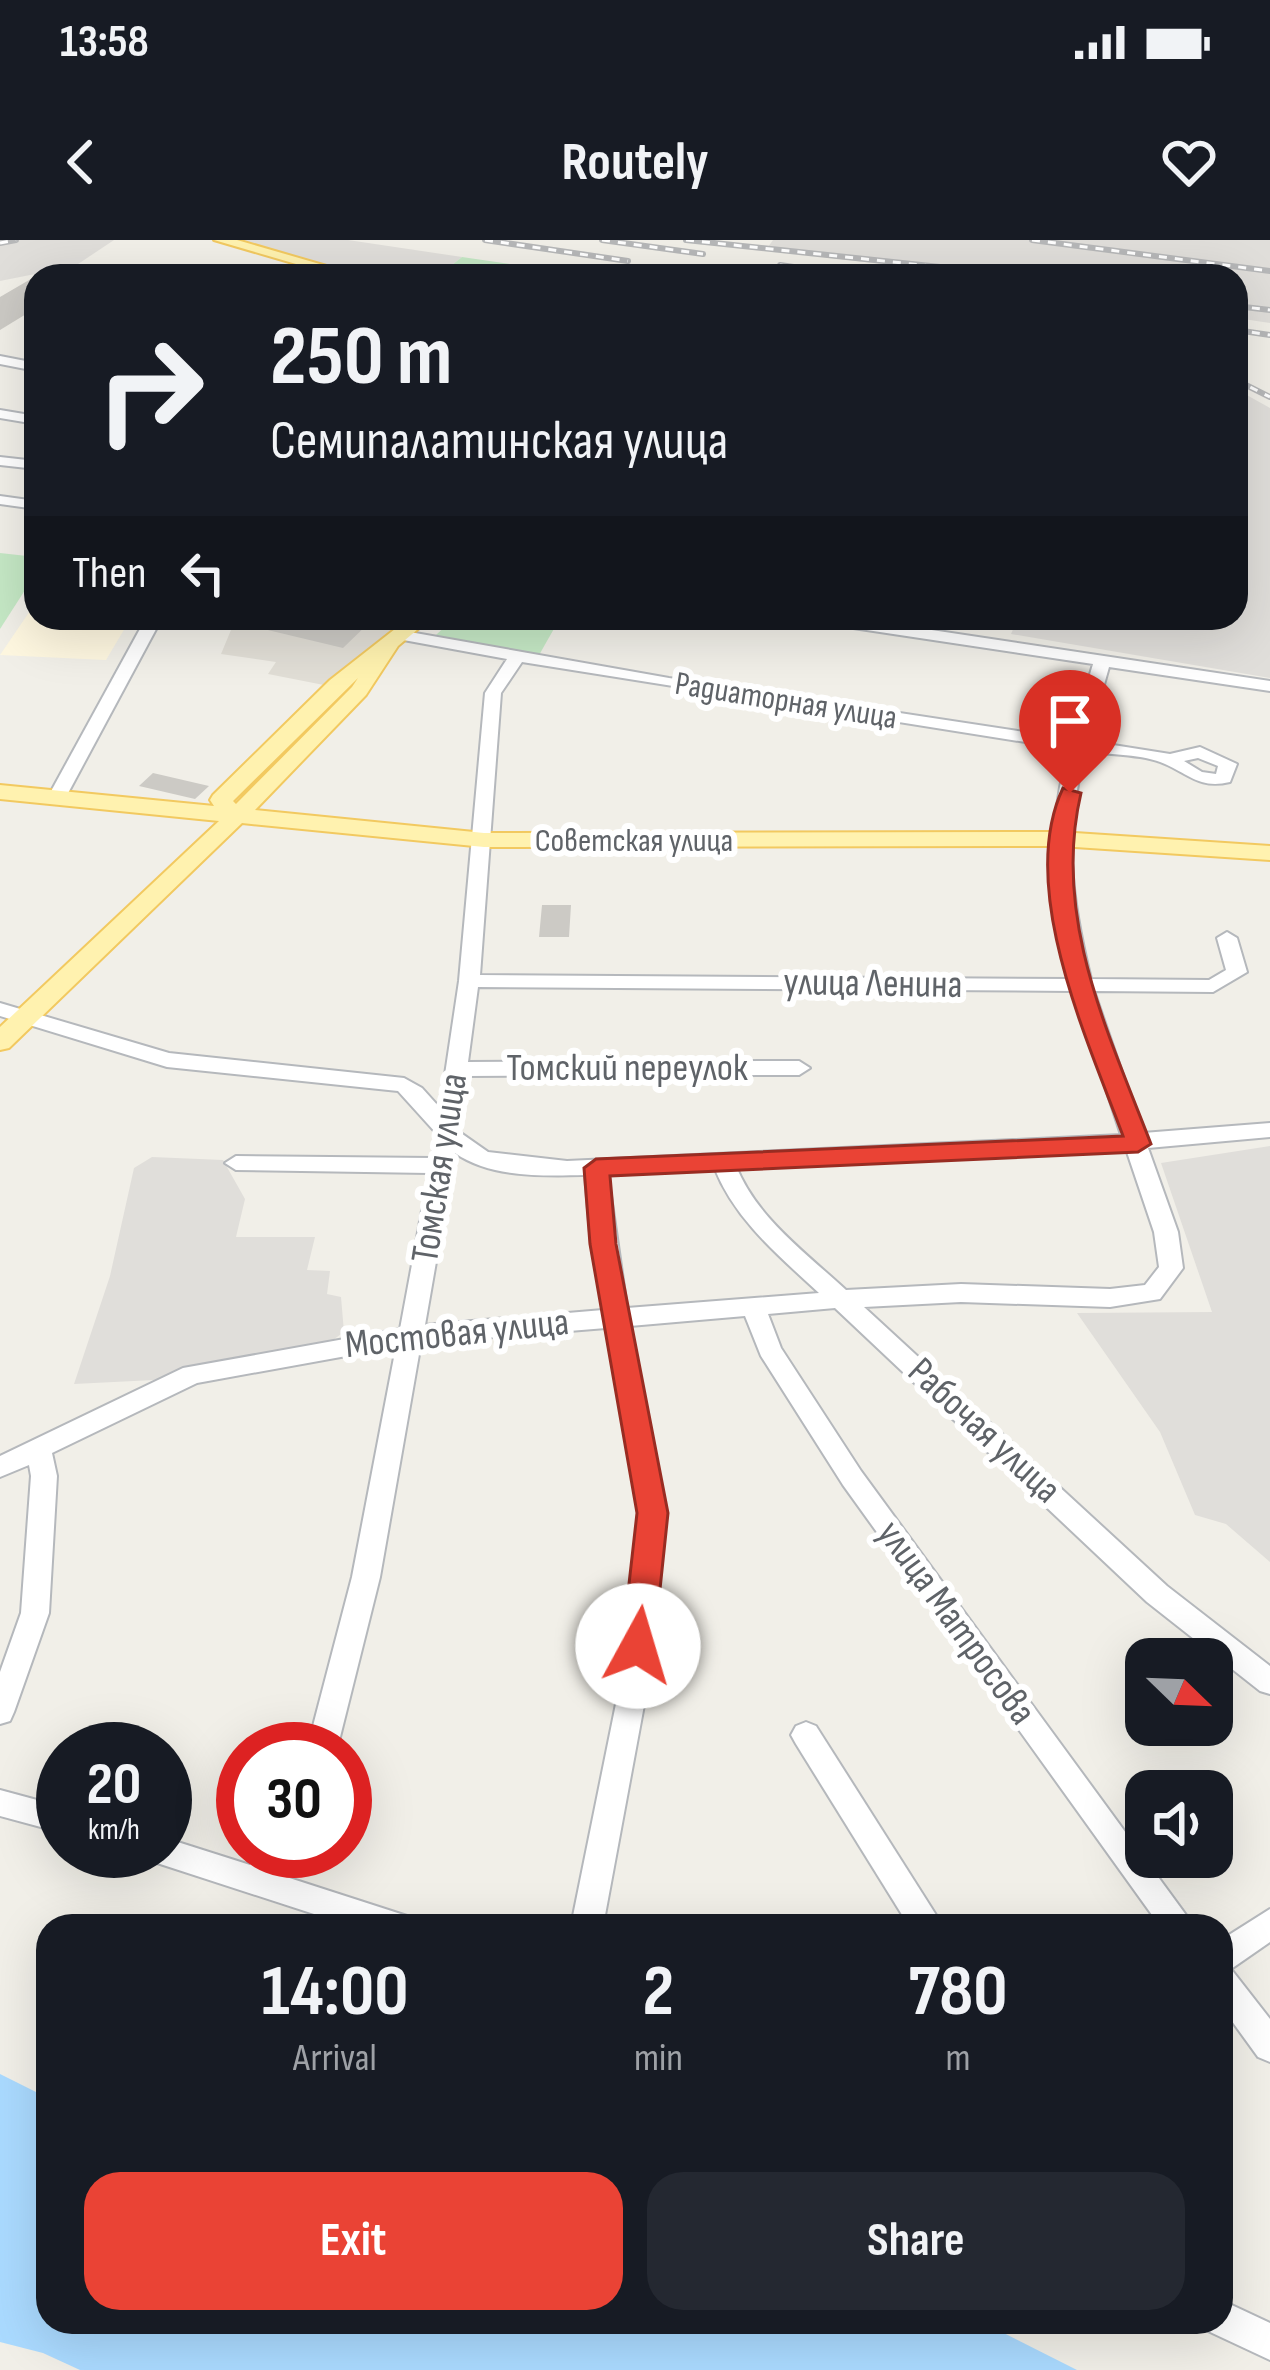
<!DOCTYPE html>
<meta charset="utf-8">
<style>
:root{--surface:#171b24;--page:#242831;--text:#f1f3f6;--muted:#9ea1a6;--accent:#ea4335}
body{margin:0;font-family:"Sofia Sans Condensed",sans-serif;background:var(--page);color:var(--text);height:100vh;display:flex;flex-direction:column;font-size:45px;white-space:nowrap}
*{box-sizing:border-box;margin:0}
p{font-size:39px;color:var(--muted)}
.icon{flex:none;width:66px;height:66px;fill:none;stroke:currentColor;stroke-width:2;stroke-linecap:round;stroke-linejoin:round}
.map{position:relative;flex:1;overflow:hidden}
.sheet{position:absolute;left:36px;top:1674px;width:1197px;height:420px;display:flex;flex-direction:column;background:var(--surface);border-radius:36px;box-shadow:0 12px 48px #0002}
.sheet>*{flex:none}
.hud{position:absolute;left:24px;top:24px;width:1224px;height:366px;border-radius:36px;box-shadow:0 12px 48px #0002;background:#171b24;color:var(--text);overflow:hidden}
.needle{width:78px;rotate:113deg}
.buttons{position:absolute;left:1125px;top:1398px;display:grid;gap:24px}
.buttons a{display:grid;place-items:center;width:108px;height:108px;border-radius:24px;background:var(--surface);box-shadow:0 12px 48px #0002;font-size:60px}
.speed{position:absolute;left:36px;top:1482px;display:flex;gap:24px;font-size:60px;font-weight:700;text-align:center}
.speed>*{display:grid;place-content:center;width:156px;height:156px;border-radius:50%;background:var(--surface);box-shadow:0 12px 48px #0002;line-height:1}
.speed small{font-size:30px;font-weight:400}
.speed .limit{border:18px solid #d22;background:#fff;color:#111}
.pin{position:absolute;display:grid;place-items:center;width:102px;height:102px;color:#fff;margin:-123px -51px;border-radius:50% 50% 50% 0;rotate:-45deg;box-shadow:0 0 12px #0007}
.pin .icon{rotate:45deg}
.me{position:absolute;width:132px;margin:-66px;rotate:6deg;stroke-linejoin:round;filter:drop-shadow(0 0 9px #0008)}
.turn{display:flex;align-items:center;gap:42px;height:252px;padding:0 48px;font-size:54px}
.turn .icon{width:156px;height:156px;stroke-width:2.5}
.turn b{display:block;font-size:84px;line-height:102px}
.then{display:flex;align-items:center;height:114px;padding:0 48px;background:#0003;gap:24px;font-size:45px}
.eta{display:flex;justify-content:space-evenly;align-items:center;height:204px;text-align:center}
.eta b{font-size:72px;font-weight:700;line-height:84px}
.button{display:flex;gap:24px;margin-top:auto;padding:24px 48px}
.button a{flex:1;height:138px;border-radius:36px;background:var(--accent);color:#fff;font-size:48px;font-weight:700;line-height:138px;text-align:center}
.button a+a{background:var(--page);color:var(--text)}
.status{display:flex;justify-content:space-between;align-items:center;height:84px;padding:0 60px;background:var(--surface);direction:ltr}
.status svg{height:33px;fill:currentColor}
header{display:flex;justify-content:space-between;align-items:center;height:156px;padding:0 48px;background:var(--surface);font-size:54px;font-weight:700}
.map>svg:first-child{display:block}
.commercial{fill:#fef7e0}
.industrial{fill:#e0deda}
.education{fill:#e1ded6}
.green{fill:#c5e8c5}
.water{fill:#aadaff}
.building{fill:#cccac5}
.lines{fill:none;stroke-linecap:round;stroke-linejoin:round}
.minor-casing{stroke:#b5b8bc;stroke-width:4}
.major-casing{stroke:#f2c960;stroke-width:4}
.minor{fill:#fff;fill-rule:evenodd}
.major{fill:#fff2af;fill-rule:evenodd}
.rail-casing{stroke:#b6b7b8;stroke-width:6}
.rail{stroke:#fff;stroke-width:3;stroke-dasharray:8;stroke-linecap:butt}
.route{fill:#ea4335;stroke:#982c22;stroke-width:3}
.labels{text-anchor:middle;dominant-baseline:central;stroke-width:12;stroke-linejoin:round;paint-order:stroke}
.far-street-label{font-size:33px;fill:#5f6368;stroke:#fff}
.street-label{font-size:39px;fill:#5f6368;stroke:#fff}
</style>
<div class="status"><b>13:58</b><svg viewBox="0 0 49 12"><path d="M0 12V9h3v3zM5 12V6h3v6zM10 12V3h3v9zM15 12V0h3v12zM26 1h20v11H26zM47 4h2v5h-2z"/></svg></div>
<header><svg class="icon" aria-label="back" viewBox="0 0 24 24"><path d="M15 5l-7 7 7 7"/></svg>Routely<svg class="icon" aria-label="heart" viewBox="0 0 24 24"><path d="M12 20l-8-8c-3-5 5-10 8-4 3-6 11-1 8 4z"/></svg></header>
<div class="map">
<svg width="1270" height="2130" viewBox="0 0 1270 2130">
<rect width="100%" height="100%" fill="#f1efe8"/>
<polygon class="commercial" points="36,362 36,378 131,378 106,420 0,415"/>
<g class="industrial">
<polygon points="0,0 114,0 75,26 0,41"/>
<polygon points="226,0 348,0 462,17 438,36 357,36"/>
<polygon points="773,0 1270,0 1270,83 1236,78 1236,36 980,36 766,10"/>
<polygon points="1236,149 1270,168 1270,438 1011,394 1018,378 1236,378"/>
<polygon points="1270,906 1270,1322 1226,1284 1195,1275 1160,1192 1077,1073 1212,1072 1161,923"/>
<polygon points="152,917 223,920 245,959 236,997 315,997 307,1030 330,1031 327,1054 341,1057 344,1092 330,1102 213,1122 154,1140 74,1144 110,1036 134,928"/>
</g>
<polygon class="education" points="236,378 403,378 334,447 268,434 276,422 221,414"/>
<g class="green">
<polygon points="462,17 593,36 438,36"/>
<polygon points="0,313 36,317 36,333 0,389"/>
<polygon points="454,378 560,378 538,417 436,395"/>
</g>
<polygon class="water" points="0,1834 48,1858 48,2082 982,2082 1077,2130 80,2130 43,2113 0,2102"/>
<g class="building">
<polygon points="36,36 36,68 0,90 0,57"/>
<polygon points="242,378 374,378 343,408 242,384"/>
<polygon points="153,533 209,546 195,559 139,546"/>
<polygon points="542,665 571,665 569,697 539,697"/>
</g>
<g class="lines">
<g class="minor-casing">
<g id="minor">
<polygon points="0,116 36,123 36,131 0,124"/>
<polygon points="0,170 36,176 36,184 0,178"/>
<polygon points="0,217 36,221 36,229 0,225"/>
<polygon points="0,256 36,261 36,269 0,264"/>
<polygon points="146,378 162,378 67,555 58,560 52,559 49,555"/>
<path d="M812,378H852L1270,441V451L1109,427L1088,501L1170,514L1200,507L1237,524L1230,542C1200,549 1190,535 1165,524C1144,514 1109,515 1085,511C1064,597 1070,654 1091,739L1209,740L1226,730L1217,698L1227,692L1237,698L1247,732L1213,752L1094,751L1143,893L1270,883V897L1148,908L1178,992L1183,1028L1160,1059L1110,1067L961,1062L864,1067L1167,1346L1270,1426V1454L1260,1451L1147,1362L835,1068L768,1074L781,1108L861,1231L1194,1686H1160L843,1245L761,1116L745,1076L630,1086L665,1273L647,1449L603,1686H571L619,1449L639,1273L606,1088L421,1103L380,1337L337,1509H307L352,1337L396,1107L197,1143L52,1213L57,1236L49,1373L14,1472L10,1481L0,1484V1432L21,1373L31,1236L29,1225L0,1237V1216L183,1128L400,1089L429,933L236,930L225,923L236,916L432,918L436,893L398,851L167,827L0,776V763L169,813L404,838L422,848L440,868L459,741L485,453L507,419L398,399V393L404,391L669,438L1071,499L1093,424L820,383ZM522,422L1069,509C1045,596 1050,652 1071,739L480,735L501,453ZM1198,518L1218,526L1216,534L1202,532L1184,521ZM478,747L1074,751L1121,895L567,921L488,912L458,891L466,836L799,835L810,828L799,821L468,822ZM1126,909L1154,992L1159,1027L1145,1045L1110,1049L961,1044L846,1050C806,1013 757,978 736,926ZM455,913C491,938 543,936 585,935L591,1004L603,1070L425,1085ZM714,927C735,980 778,1015 819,1053L627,1068L608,935Z"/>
<polygon points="806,1482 816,1486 943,1686 909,1686 796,1504 791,1495 796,1486"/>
<polygon points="0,1550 63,1567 63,1593 0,1576"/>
<polygon points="165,1598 250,1625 257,1611 287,1611 277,1634 407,1676 412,1686 351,1686 151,1621 147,1611 165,1611"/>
<polygon points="1270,1669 1270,1702 1231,1729 1270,1779 1270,1822 1258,1817 1221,1766 1221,1700"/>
<polygon points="1221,2060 1270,2083 1270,2120 1208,2091 1205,2082 1221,2082"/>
</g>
</g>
<g class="major-casing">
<g id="major">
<polygon points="214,0 237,0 361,36 337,36"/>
<path d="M409,378H431L398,406L366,455L255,570L484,593L1060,592L1270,606V620L1060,606L484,607L242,583L9,808L0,810V787L219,581L0,559V545L214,566L210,560L213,555L330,440ZM358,438L352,447L236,564L233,561Z"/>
</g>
</g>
<use href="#minor" class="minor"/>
<use href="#major" class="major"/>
<g class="rail-casing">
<g id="rail">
<polyline points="485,0 628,21"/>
<polyline points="602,0 703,14"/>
<polyline points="686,0 1025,36"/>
<polyline points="1032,0 1270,31"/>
<polyline points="0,3 16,0"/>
<polyline points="780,25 855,36"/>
<polyline points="1236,66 1270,70"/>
<polyline points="1236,90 1270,95"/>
<polyline points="1236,140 1270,157"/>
</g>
</g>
<use href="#rail" class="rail"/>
</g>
<path class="route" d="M1063,548L1081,553C1052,676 1107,790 1151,904L1138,912L610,936L616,1004L668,1273L654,1406L649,1415H627L622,1406L637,1273L590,1004L584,928L596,919L1123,896C1088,801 1016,647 1063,548Z"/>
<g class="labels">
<g class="far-street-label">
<text transform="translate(786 461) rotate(9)">Радиаторная улица</text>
<text x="634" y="601">Советская улица</text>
</g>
<g class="street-label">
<text transform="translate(873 744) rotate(1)">улица Ленина</text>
<text x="627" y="828">Томский переулок</text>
<text transform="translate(440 928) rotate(-81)">Томская улица</text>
<text transform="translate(457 1094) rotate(-6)">Мостовая улица</text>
<text transform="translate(984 1191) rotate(43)">Рабочая улица</text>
<text transform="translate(956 1383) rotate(54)">улица Матросова</text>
</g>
</g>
</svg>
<div class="buttons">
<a><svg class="needle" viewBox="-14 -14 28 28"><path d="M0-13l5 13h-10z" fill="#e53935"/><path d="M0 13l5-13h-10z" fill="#9ea1a6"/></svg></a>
<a><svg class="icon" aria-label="sound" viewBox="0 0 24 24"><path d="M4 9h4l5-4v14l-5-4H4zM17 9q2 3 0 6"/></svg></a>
</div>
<div class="speed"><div>20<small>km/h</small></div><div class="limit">30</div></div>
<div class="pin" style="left:1070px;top:553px;background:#d93025"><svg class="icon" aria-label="arrive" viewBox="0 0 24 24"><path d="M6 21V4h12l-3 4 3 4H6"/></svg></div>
<svg class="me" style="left:638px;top:1406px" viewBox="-20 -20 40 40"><circle r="19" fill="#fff"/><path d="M0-13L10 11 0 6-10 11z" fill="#ea4335"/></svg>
<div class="hud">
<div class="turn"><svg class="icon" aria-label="right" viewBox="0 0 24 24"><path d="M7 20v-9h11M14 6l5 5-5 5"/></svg><div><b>250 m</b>Семипалатинская улица</div></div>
<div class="then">Then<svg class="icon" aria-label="left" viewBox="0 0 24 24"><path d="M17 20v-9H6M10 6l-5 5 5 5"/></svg></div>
</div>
<section class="sheet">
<div class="eta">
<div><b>14:00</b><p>Arrival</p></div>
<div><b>2</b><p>min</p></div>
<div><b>780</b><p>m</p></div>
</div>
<div class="button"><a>Exit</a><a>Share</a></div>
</section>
</div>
